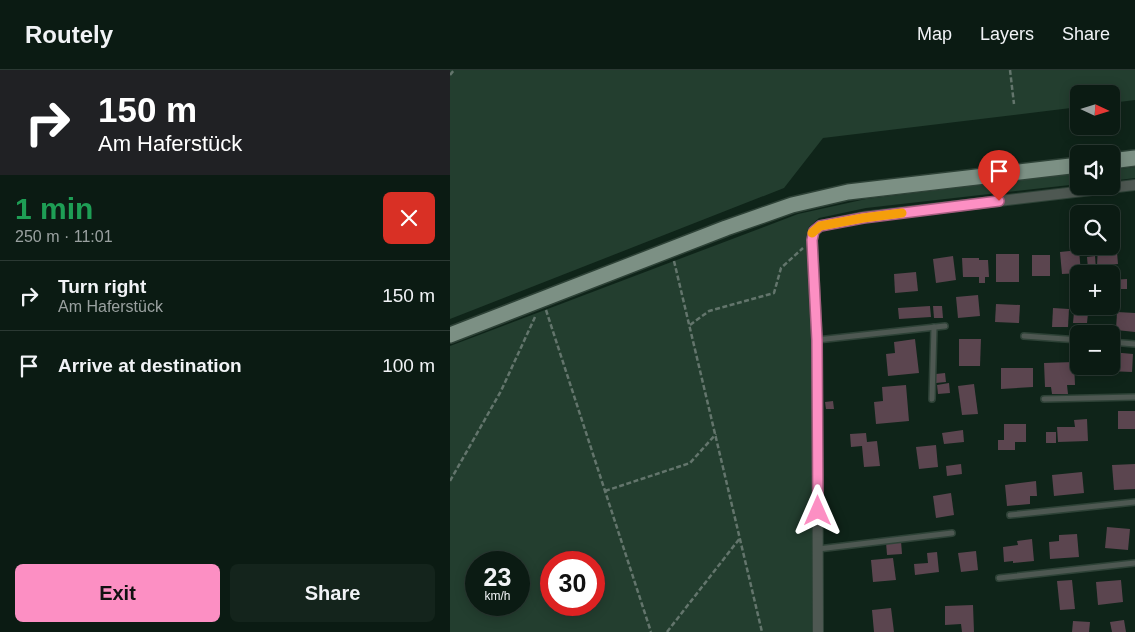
<!DOCTYPE html>
<meta charset="utf-8">
<style>
:root{--surface:#0b1b13;--page:#14241c;--text:#f1f3f6;--muted:#9aa1a0;--line:#2b3933;--accent:#fc8fc3}
body{margin:0;font-family:Arial,sans-serif;background:var(--page);color:var(--text);height:100vh;display:flex;flex-direction:column;font-size:19px;white-space:nowrap}
*{box-sizing:border-box;margin:0}
p{font-size:16px;color:var(--muted)}
.icon{flex:none;width:28px;height:28px;fill:none;stroke:currentColor;stroke-width:2;stroke-linecap:round;stroke-linejoin:round}
.map{position:relative;flex:1;overflow:hidden}
.sheet{display:flex;flex-direction:column;background:var(--surface);width:450px}
.sheet>*{flex:none}
.guide{background:#202124;color:#fff;overflow:hidden}
.needle{width:32px;rotate:94deg}
.buttons{position:absolute;left:620px;top:15px;display:grid;gap:10px}
.buttons a{display:grid;place-items:center;width:50px;height:50px;border-radius:8px;background:var(--surface);box-shadow:0 2px 12px #0003,0 0 0 1px var(--line);font-size:25px}
.speed{position:absolute;left:15px;top:481px;display:flex;gap:10px;font-size:25px;font-weight:700;text-align:center}
.speed>*{display:grid;place-content:center;width:65px;height:65px;border-radius:50%;background:var(--surface);box-shadow:0 2px 12px #0003,0 0 0 1px var(--line);line-height:1}
.speed small{font-size:12px;font-weight:400}
.speed .limit{border:8px solid #d22;background:#fff;color:#111}
.pin{position:absolute;display:grid;place-items:center;width:42px;height:42px;color:#fff;margin:-51px -21px;border-radius:50% 50% 50% 0;rotate:-45deg;box-shadow:0 0 5px #0007}
.pin .icon{rotate:45deg}
.me{position:absolute;width:55px;margin:-28px;rotate:0deg;stroke-linejoin:round;filter:drop-shadow(0 0 4px #0008)}
.turn{display:flex;align-items:center;gap:18px;height:105px;padding:0 15px;font-size:22px}
.turn .icon{width:65px;height:65px;stroke-width:2.5}
.turn b{display:block;font-size:35px;line-height:42px}
.round{display:grid;place-items:center;flex:none;width:52px;height:52px;border-radius:8px;background:var(--page)}
.overview{display:flex;align-items:center;justify-content:space-between;height:85px;padding:0 15px}
h1{font-size:30px;font-weight:800;line-height:38px;color:#1e9e55}
.button{display:flex;gap:10px;margin-top:auto;padding:10px 15px}
.button a{flex:1;height:58px;border-radius:8px;background:var(--accent);color:#111;font-size:20px;font-weight:800;line-height:58px;text-align:center}
.button a+a{background:var(--page);color:var(--text)}
ul{padding:0;list-style:none}
li{display:flex;align-items:center;gap:15px;height:70px;padding:0 15px;border-top:1px solid var(--line)}
li div{flex:1}
li b{display:block;font-size:19px}
li em{font-style:normal}
header{display:flex;align-items:center;gap:30px;box-sizing:border-box;height:70px;padding:0 25px;background:var(--surface);border-bottom:1px solid var(--line)}
header strong{font-size:24px}
nav{display:flex;gap:28px;margin-inline-start:auto;font-size:18px}
main{display:flex;flex:1;min-height:0}
.map>svg:first-child{display:block}
.green{fill:#233e2f;fill-rule:evenodd}
.building{fill:#5b454f}
.lines{fill:none;stroke-linecap:round;stroke-linejoin:round}
.lane-casing{stroke:#2e4237;stroke-width:8}
.street-casing{stroke:#2e4237;stroke-width:12}
.primary-casing{stroke:#2e4237;stroke-width:18}
.path{stroke:#63756c;stroke-width:2.5;stroke-dasharray:5 2.5;stroke-linecap:butt}
.lane{stroke:#4e5852;stroke-width:5}
.street{stroke:#4e5852;stroke-width:10}
.primary{stroke:#7c9084;stroke-width:15}
.route-casing{stroke:#a45d7f;stroke-width:12}
.route{stroke:#fc8fc3;stroke-width:9}
.slow{stroke:#f59e0b;stroke-width:9}
</style>
<header>
<strong>Routely</strong>
<nav><a>Map</a><a>Layers</a><a>Share</a></nav>
</header>
<main>
<section class="sheet">
<div class="guide">
<div class="turn"><svg class="icon" aria-label="right" viewBox="0 0 24 24"><path d="M7 20v-9h11M14 6l5 5-5 5"/></svg><div><b>150 m</b>Am Haferstück</div></div>
</div>
<div class="overview"><div><h1>1 min</h1><p>250 m · 11:01</p></div><a class="round" style="background:#d93025;color:#fff"><svg class="icon" aria-label="close" viewBox="0 0 24 24"><path d="M6 6l12 12M18 6L6 18"/></svg></a></div>
<ul>
<li><svg class="icon" aria-label="right" viewBox="0 0 24 24"><path d="M7 20v-9h11M14 6l5 5-5 5"/></svg><div><b>Turn right</b><p>Am Haferstück</p></div><em>150 m</em></li>
<li><svg class="icon" aria-label="arrive" viewBox="0 0 24 24"><path d="M6 21V4h12l-3 4 3 4H6"/></svg><div><b>Arrive at destination</b></div><em>100 m</em></li>
</ul>
<div class="button"><a>Exit</a><a>Share</a></div>
</section>
<div class="map">
<svg width="685" height="562" viewBox="0 0 685 562">
<rect width="100%" height="100%" fill="#0f2419"/>
<g class="green">
<polygon points="0,0 685,0 685,30 661,33 661,24 629,24 629,37 373,68 334,118 0,249"/>
<polygon points="685,97 685,108 661,111 661,100"/>
<path d="M629,103V114L416,138L369,148L359,157L356,178L360,220L363,285L365,562H0V276L348,144L416,129ZM26,492H69V535H26ZM101,492H144V535H101Z"/>
</g>
<g class="building">
<polygon points="648,176 662,176 662,182 667,182 668,194 647,196"/>
<polygon points="629,180 631,203 612,204 610,182"/>
<rect x="546" y="184" width="23" height="28"/>
<rect x="582" y="185" width="18" height="21"/>
<polygon points="503,186 506,210 486,213 483,189"/>
<polygon points="645,186 646,199 638,199 637,187"/>
<polygon points="512,188 529,188 529,190 538,190 539,207 535,207 535,213 529,213 529,207 513,207"/>
<polygon points="466,202 468,221 445,223 444,204"/>
<polygon points="677,209 677,219 661,219 661,210"/>
<polygon points="528,225 530,246 508,248 506,227"/>
<polygon points="546,234 570,235 569,253 545,252"/>
<polygon points="480,236 481,247 449,249 448,238"/>
<polygon points="483,236 492,236 493,248 484,248"/>
<polygon points="603,238 619,239 618,257 602,257"/>
<polygon points="624,242 638,243 637,253 623,253"/>
<polygon points="667,242 685,243 685,262 666,260"/>
<polygon points="465,269 469,303 438,306 436,284 445,283 444,272"/>
<polygon points="509,269 531,269 530,296 509,296"/>
<polygon points="661,282 683,284 682,302 658,301 658,296 661,296"/>
<polygon points="624,292 625,315 617,315 618,324 602,324 601,317 595,317 594,293"/>
<polygon points="551,298 583,298 583,317 551,319"/>
<polygon points="495,303 496,312 486,313 486,304"/>
<polygon points="499,313 500,323 488,324 487,315"/>
<polygon points="524,314 528,344 512,345 508,316"/>
<polygon points="456,315 459,351 426,354 424,332 433,331 432,317"/>
<polygon points="383,331 384,339 376,339 375,332"/>
<rect x="668" y="341" width="17" height="18"/>
<polygon points="637,349 638,371 608,372 607,357 625,357 624,350"/>
<polygon points="554,354 576,354 576,372 565,372 565,380 548,380 548,370 554,370"/>
<polygon points="513,360 514,372 494,374 492,363"/>
<rect x="596" y="362" width="10" height="11"/>
<polygon points="416,363 417,372 427,371 430,396 414,397 412,376 401,377 400,364"/>
<polygon points="486,375 488,397 469,399 466,377"/>
<polygon points="511,394 512,404 497,406 496,396"/>
<polygon points="685,394 685,419 664,420 662,395"/>
<polygon points="632,402 634,423 604,426 602,405"/>
<polygon points="586,411 587,426 580,426 580,434 557,436 555,415"/>
<polygon points="501,423 504,445 486,448 483,426"/>
<polygon points="657,457 680,459 678,480 655,478"/>
<polygon points="627,464 629,487 600,489 599,472 609,471 609,465"/>
<polygon points="582,469 584,491 563,493 563,491 554,492 553,477 568,475 567,471"/>
<polygon points="451,471 452,484 437,485 436,472"/>
<polygon points="526,481 528,500 511,502 508,483"/>
<polygon points="487,482 489,502 465,505 464,494 478,493 477,483"/>
<polygon points="443,488 446,510 423,512 421,490"/>
<polygon points="622,510 625,539 610,540 607,511"/>
<polygon points="671,510 673,532 648,535 646,512"/>
<polygon points="523,535 524,562 512,562 511,554 495,555 495,536"/>
<polygon points="441,538 444,562 424,562 422,540"/>
<polygon points="674,550 676,562 662,562 660,552"/>
<polygon points="623,551 640,552 639,562 622,562"/>
</g>
<g class="lines">
<g class="lane-casing">
<g id="lane">
<polyline points="574,266 629,270"/>
<polyline points="367,270 495,256"/>
<polyline points="661,272 685,274"/>
<polyline points="482,329 484,257"/>
<polyline points="594,329 685,327"/>
<polyline points="560,445 685,432"/>
<polyline points="368,479 502,463"/>
<polyline points="549,508 685,493"/>
</g>
</g>
<g class="street-casing">
<polyline id="street" points="368,562 367,270 362,170 364,161 370,156 413,147 685,115"/>
</g>
<g class="primary-casing">
<g id="primary">
<polyline points="661,91 685,88"/>
<polyline points="0,265 276,158 342,135 398,122 629,95"/>
</g>
</g>
<g class="path">
<polyline points="560,0 564,34"/>
<polyline points="0,5 4,0"/>
<polyline points="224,191 312,562"/>
<polyline points="96,240 201,562"/>
<polyline points="240,255 259,241 324,223 331,198 353,178"/>
<polyline points="0,411 51,321 85,247"/>
<polyline points="155,421 240,393 266,364"/>
<polyline points="217,562 290,468"/>
</g>
<use href="#lane" class="lane"/>
<use href="#street" class="street"/>
<use href="#primary" class="primary"/>
</g>
<g class="lines">
<g class="route-casing">
<polyline id="route" points="368,441 367,270 362,170 364,161 370,156 413,148 549,131"/>
</g>
<use href="#route" class="route"/>
<polyline class="slow" points="362,163 370,156 413,148 452,143"/>
</g>
</svg>
<div class="buttons">
<a><svg class="needle" viewBox="-14 -14 28 28"><path d="M0-13l5 13h-10z" fill="#e53935"/><path d="M0 13l5-13h-10z" fill="#9aa1a0"/></svg></a>
<a><svg class="icon" aria-label="sound" viewBox="0 0 24 24"><path d="M4 9h4l5-4v14l-5-4H4zM17 9q2 3 0 6"/></svg></a>
<a><svg class="icon" aria-label="search" viewBox="0 0 24 24"><circle cx="10" cy="10" r="6"/><path d="M15 15l6 6"/></svg></a>
<a>+</a>
<a>−</a>
</div>
<div class="speed"><div>23<small>km/h</small></div><div class="limit">30</div></div>
<div class="pin" style="left:549px;top:131px;background:#d93025"><svg class="icon" aria-label="arrive" viewBox="0 0 24 24"><path d="M6 21V4h12l-3 4 3 4H6"/></svg></div>
<svg class="me" style="left:368px;top:441px" viewBox="-20 -20 40 40"><path d="M0-17L14 15 0 8-14 15z" fill="#fc8fc3" stroke="#fff" stroke-width="4"/></svg>
</div>
</main>
